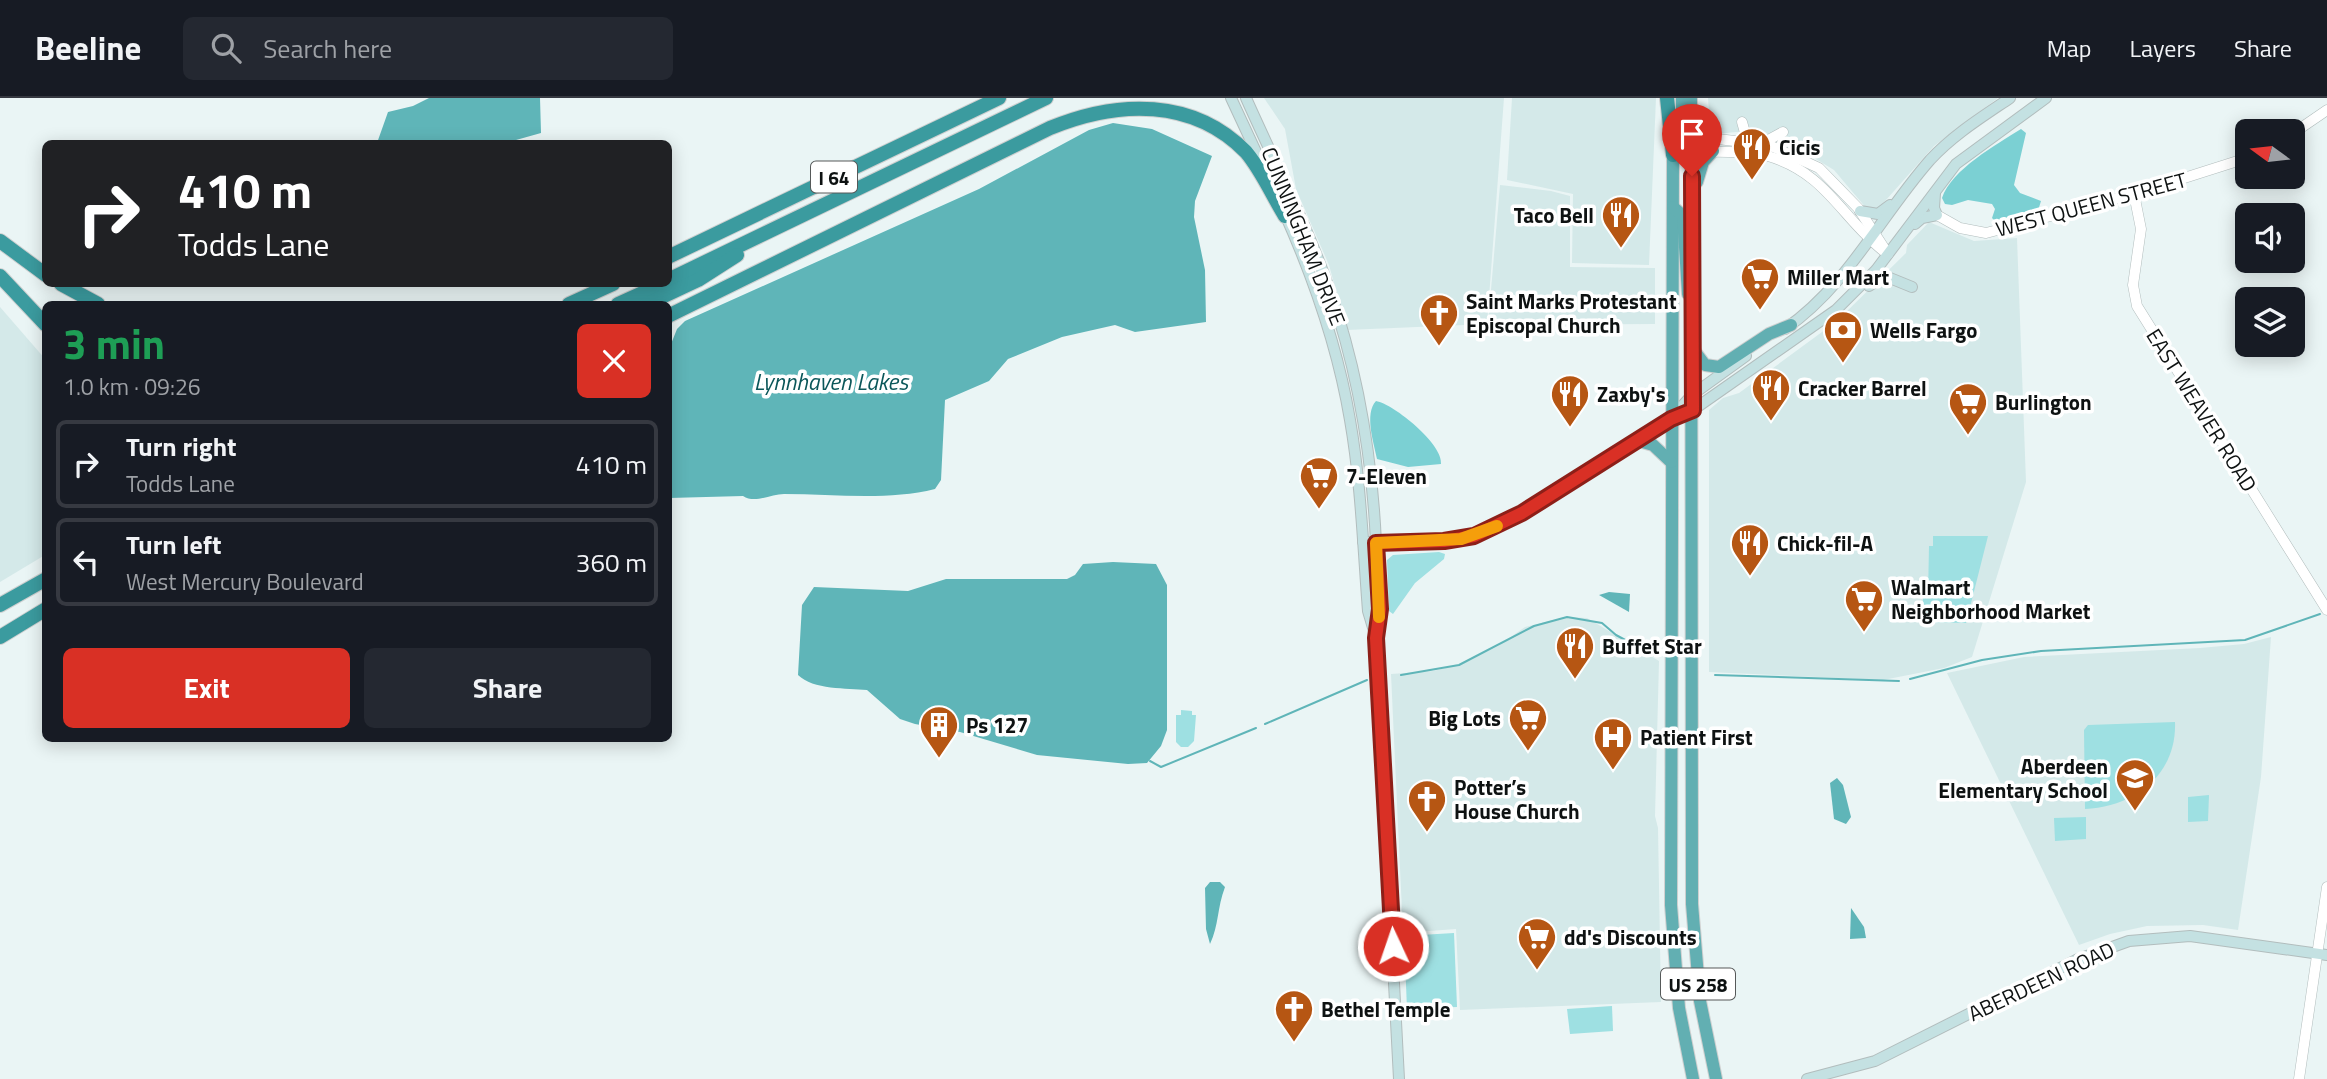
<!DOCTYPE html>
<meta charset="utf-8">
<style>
:root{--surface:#171b24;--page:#242831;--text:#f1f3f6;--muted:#9ea1a6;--line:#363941;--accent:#d93025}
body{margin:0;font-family:"Titillium Web",sans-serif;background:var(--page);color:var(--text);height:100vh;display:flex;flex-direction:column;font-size:26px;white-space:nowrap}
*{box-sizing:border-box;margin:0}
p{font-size:23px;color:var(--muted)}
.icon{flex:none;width:38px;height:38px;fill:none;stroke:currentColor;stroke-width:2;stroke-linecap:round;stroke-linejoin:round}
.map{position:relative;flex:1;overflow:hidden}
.sheet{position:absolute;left:42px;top:203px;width:630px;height:441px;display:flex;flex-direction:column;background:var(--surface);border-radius:10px;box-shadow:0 4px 18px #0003}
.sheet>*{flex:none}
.guide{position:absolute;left:42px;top:42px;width:630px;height:147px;border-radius:10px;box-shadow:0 4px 18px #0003;background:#202124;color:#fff;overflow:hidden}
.needle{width:46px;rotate:285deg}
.controls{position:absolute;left:2235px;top:21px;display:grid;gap:14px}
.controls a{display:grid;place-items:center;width:70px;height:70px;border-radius:10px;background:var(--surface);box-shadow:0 4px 18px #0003;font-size:35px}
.pin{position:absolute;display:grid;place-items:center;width:60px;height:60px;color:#fff;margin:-72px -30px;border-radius:50% 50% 50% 0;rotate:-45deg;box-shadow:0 0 7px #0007}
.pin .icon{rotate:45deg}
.me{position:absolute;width:77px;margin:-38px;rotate:357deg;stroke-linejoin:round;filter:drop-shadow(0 0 5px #0008)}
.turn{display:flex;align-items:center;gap:24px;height:147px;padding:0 21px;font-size:32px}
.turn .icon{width:91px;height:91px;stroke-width:2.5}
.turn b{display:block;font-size:49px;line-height:60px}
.round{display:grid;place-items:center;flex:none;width:74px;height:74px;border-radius:10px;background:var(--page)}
.overview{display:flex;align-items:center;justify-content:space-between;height:119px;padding:0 21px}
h1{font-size:42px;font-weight:700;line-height:52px;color:#1e9e55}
.cta{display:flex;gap:14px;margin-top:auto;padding:14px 21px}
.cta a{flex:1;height:80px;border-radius:10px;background:var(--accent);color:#fff;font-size:28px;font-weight:700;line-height:80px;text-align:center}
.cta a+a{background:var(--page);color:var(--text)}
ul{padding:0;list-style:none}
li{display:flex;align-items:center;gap:21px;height:88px;margin:0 14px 10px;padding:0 7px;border:4px solid var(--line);border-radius:10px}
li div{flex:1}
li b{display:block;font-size:26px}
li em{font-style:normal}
header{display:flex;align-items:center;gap:42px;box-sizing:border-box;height:98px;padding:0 35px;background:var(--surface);border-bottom:2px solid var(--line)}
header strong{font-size:33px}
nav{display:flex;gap:38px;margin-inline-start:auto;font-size:24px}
.search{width:490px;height:63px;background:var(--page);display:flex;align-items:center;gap:18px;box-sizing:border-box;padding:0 24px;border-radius:10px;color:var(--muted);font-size:26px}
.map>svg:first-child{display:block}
.built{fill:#d4e9e9}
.green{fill:#9ee0e2}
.forest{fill:#7bd0d3}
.water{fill:#5fb5b8}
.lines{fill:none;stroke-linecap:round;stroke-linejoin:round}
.stream{stroke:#5fb5b8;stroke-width:2}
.tertiary-casing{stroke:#b2bdbd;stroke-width:11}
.secondary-casing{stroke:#b2bdbd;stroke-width:12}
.trunk-casing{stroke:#cfd0d0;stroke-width:14}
.motorway-casing{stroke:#cfd0d0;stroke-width:16}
.tertiary{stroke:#fff;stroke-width:10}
.secondary{stroke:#c4e1e2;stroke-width:10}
.trunk{stroke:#62afb2;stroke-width:12}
.motorway{stroke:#3b9b9f;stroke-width:14}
.route-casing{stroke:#8d1f18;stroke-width:18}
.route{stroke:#d93025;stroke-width:12}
.slow{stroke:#f59e0b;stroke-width:12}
.labels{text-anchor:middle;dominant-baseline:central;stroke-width:7;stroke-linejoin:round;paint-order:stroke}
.shield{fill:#fff;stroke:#565959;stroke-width:2}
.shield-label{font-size:19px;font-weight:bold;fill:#0e1212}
.poi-label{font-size:21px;font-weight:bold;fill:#0e1212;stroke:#fff;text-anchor:start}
.street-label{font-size:21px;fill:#0e1212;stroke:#fff}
.water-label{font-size:23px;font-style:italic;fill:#0b575a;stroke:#fff}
</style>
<header>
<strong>Beeline</strong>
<div class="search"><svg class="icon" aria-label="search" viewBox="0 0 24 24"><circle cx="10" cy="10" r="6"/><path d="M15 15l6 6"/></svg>Search here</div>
<nav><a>Map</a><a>Layers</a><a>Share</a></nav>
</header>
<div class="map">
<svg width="2327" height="981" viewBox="0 0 2327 981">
<rect width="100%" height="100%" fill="#eaf5f5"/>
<g class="built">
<polygon points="1264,0 1504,0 1487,226 1347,232 1329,167 1296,91 1285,31"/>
<polygon points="1512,0 1656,0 1649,167 1572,165 1573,96 1507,82"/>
<polygon points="1708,0 1998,0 1934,48 1878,111 1867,111 1834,72 1788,44 1763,36 1736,34 1717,36 1710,26"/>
<polygon points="1500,87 1551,93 1570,98 1570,169 1655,170 1655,226 1488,227"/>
<polygon points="1929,124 1974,143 2017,140 2026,384 1972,559 1944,570 1883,582 1709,574 1709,312 1723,300 1739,295 1837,223 1906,155 1907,147"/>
<polygon points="0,209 46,262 45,457 0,484"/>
<polygon points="1566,519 1587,520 1659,563 1655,718 1658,730 1661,904 1460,912 1456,831 1403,835 1391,576 1433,573 1462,566 1498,548 1525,529"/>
<polygon points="2271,539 2261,679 2238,832 2203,827 2147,828 2110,836 2079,847 1947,575 2024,559 2200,550 2244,546"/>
</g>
<g class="green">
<polygon points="1933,438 1988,438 1966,525 1923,524 1923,498 1928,498 1929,448 1933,448"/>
<polygon points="1439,454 1445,456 1444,461 1415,485 1393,516 1389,513 1387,462 1393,457"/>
<polygon points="1181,612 1192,613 1192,617 1196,617 1194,643 1188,649 1181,649 1176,644 1176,617 1181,617"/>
<path d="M2175,624C2177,677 2134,709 2085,711L2084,632L2088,627Z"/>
<polygon points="2209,697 2208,723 2188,724 2188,699"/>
<polygon points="2086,719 2086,741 2055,743 2054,720"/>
<polygon points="1454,835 1457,909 1407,911 1404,838"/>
<polygon points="1612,908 1613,933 1570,936 1567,911"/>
</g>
<g class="forest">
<path d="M2021,31L2026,35L2014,87L2020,95L2041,103L2037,116L2025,121L1996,124L1992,120L1995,111L1992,106L1968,102L1952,107L1945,106L1942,100C1952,71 1996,47 2021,31Z"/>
<path d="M1376,303C1394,306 1444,347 1441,366L1408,369L1377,361C1374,345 1364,316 1376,303Z"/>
</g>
<g class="water">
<polygon points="429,0 540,0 541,35 505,45 377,45 388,14 413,8"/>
<path d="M1113,25L1152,31L1212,58L1195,103L1194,119L1205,172L1206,224L1135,234L1115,227L1062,239L1008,261L989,283L945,302L941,382L935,391C887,403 834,396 784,396C771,396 755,406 743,398L669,400V251L677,231L685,223L979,91L1089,32Z"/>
<path d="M1113,464L1156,466L1167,487V632L1161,648L1147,665L1128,666L1037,657L960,634L915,626L900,621L867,592C847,590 813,592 798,577L802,507L814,489L908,493L946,481H1067L1075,477L1083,466Z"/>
<polygon points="1609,494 1630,496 1629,514 1599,497"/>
<polygon points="1837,680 1843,687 1851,719 1846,726 1834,721 1830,685"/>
<path d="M1210,784H1220L1225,789C1217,810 1219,827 1210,846L1206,831L1205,790Z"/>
<polygon points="1851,810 1864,829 1866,840 1850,841"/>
</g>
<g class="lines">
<g class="stream">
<polyline points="1401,577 1459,567 1534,528 1567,519 1602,525 1616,537 1655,558"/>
<polyline points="1715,577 1899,583"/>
<polyline points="1910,581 1982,562 2041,553 2245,542 2320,516"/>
<polyline points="1265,626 1367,582"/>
<polyline points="1150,663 1161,669 1256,630"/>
</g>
<g class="tertiary-casing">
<g id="tertiary">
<polyline points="1692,24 1699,35 1709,40 1769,47 1819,70 1858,110 1888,156"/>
<polyline points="1742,24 1746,38 1754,44"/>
<polyline points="2292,36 2327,12"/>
<polyline points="1763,45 1783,34"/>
<path d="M1692,51C1717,57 1743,51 1768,58C1827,75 1842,121 1885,154"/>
<polyline points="2134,96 2141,131 2133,187 2137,208 2327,512"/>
<polyline points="1937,117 1960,130 1986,135 2134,96 2247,60"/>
<polyline points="2299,981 2327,789"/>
</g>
</g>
<g class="secondary-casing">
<g id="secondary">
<polyline points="1231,0 1264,71"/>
<path d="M1246,0C1274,63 1306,125 1329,190C1358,272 1372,358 1376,445C1378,477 1380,508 1376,540L1399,981"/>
<polyline points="1860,113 1878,116 1890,107"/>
<path d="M1284,114C1314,181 1338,250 1350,322C1361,385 1363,449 1368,513L1374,533"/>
<polyline points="1915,126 1922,120 1937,117 1934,110 1935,95"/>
<polyline points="1869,188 1885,178 1912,189"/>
<path d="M1785,231C1848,187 1880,119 1930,62C1953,37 1982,19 2010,0"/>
<polyline points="1672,319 1692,297 1746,258"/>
<polyline points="1363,444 1444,443 1473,438 1522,414 1671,322 1693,312 1836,212 1876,172 1956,66 2046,0"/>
<polyline points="1807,981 1875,963 2076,862 2129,843 2190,838 2327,857"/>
</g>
</g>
<g class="trunk-casing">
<g id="trunk">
<polyline points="1682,0 1682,37 1692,51"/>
<polyline points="1691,0 1692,806 1700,903 1716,981"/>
<polyline points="1673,49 1671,807 1679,910 1693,981"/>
<polyline points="1697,84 1703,64 1713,53"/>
<polyline points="1673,109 1683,118 1688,196"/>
<polyline points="1693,251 1705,267 1719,269 1769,236 1791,227"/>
<polyline points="1639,343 1653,347 1671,364"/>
</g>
</g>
<g class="motorway-casing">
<g id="motorway">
<polyline points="1667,0 1673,57"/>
<polyline points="0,143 46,177"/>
<polyline points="668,159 999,0"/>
<polyline points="0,178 46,227"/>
<polyline points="668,182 1046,0"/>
<polyline points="61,186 98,206"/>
<polyline points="569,206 613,186"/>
<polyline points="618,206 662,186"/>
<polyline points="647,206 698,182 737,157"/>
<path d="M668,218L1050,30C1118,2 1193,0 1246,54C1262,73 1272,97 1285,118"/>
<polyline points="0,507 46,481"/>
<polyline points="0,539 46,511"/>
</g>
</g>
<use href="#tertiary" class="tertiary"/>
<use href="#secondary" class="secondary"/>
<use href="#trunk" class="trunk"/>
<use href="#motorway" class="motorway"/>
</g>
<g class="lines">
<g class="route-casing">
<polyline id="route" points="1393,848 1376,540 1380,511 1376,445 1444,443 1474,438 1522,415 1671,321 1693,312 1692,78"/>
</g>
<use href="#route" class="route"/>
<polyline class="slow" points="1379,519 1376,445 1461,441 1497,428"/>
</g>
<defs>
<g id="restaurant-pin" transform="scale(2.0125)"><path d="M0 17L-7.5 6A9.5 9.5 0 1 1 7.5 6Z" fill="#b65613" stroke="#fff"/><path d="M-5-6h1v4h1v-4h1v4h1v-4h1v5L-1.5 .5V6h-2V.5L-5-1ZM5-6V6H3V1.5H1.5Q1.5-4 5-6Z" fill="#fff"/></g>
<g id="supermarket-pin" transform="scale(2.0125)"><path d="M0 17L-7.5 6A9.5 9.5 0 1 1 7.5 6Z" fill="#b65613" stroke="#fff"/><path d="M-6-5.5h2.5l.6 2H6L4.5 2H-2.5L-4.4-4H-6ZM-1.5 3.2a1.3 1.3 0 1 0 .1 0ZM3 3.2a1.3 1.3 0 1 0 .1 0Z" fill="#fff"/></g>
<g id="church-pin" transform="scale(2.0125)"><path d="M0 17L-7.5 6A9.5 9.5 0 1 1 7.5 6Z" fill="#b65613" stroke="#fff"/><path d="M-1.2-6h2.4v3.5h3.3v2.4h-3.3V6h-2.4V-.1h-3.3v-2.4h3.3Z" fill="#fff"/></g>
<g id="bank-pin" transform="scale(2.0125)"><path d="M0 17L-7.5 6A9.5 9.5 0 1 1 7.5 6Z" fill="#b65613" stroke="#fff"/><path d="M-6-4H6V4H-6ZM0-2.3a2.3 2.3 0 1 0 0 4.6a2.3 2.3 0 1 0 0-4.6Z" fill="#fff"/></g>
<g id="building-pin" transform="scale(2.0125)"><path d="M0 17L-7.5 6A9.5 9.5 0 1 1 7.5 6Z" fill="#b65613" stroke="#fff"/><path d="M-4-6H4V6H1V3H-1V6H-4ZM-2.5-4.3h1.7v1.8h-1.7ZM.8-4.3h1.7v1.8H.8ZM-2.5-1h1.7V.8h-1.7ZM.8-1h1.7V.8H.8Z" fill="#fff"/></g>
<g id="hospital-pin" transform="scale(2.0125)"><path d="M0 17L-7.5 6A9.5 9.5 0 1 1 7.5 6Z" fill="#b65613" stroke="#fff"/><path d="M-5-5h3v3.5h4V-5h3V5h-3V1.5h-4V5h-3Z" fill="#fff"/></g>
<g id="school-pin" transform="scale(2.0125)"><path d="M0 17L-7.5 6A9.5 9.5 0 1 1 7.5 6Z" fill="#b65613" stroke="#fff"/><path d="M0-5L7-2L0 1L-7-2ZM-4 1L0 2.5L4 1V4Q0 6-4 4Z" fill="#fff"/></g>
</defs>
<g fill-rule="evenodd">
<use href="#restaurant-pin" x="1752" y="49"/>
<use href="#restaurant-pin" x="1621" y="117"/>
<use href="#supermarket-pin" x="1760" y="179"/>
<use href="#church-pin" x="1439" y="215"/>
<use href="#bank-pin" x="1843" y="232"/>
<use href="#restaurant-pin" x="1771" y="290"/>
<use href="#restaurant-pin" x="1570" y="296"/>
<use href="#supermarket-pin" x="1968" y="304"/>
<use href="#supermarket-pin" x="1319" y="378"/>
<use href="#restaurant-pin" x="1750" y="445"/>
<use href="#supermarket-pin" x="1864" y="501"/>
<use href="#restaurant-pin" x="1575" y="548"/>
<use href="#supermarket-pin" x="1528" y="620"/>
<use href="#building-pin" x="939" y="627"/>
<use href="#hospital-pin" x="1613" y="639"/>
<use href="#school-pin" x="2135" y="680"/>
<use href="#church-pin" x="1427" y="701"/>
<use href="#supermarket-pin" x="1537" y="839"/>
<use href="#church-pin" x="1294" y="911"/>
</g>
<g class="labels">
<g class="shield">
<rect x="811" y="63.5" width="46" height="31" rx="5"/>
<rect x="1661" y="870.5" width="74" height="31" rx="5"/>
</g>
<g class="shield-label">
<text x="834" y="79">I 64</text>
<text x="1698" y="886">US 258</text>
</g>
<g class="poi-label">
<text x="1779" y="49">Cicis</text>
<text x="1594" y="117" text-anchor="end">Taco Bell</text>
<text x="1787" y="179">Miller Mart</text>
<text x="1466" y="203">Saint Marks Protestant<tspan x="1466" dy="24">Episcopal Church</tspan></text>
<text x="1870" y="232">Wells Fargo</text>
<text x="1798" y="290">Cracker Barrel</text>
<text x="1597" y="296">Zaxby's</text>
<text x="1995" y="304">Burlington</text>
<text x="1346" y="378">7-Eleven</text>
<text x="1777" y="445">Chick-fil-A</text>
<text x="1891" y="489">Walmart<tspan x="1891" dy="24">Neighborhood Market</tspan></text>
<text x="1602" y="548">Buffet Star</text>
<text x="1501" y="620" text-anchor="end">Big Lots</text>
<text x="966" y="627">Ps 127</text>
<text x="1640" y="639">Patient First</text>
<text x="2108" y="668" text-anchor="end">Aberdeen<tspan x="2108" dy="24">Elementary School</tspan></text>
<text x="1454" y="689">Potter’s<tspan x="1454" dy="24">House Church</tspan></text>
<text x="1564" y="839">dd's Discounts</text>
<text x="1321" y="911">Bethel Temple</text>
</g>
<g class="street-label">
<text transform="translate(2091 106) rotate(-15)">WEST QUEEN STREET</text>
<text transform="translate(1304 138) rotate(68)">CUNNINGHAM DRIVE</text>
<text transform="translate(2202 312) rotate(58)">EAST WEAVER ROAD</text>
<text transform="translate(2041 883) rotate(-25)">ABERDEEN ROAD</text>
</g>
<g class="water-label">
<text x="831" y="283">Lynnhaven Lakes</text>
</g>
</g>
</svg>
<div class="controls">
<a><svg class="needle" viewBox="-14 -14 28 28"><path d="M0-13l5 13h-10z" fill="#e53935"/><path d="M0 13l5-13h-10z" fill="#9ea1a6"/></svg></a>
<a><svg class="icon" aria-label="sound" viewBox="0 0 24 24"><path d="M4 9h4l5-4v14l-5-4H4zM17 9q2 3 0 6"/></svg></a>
<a><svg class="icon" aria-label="layers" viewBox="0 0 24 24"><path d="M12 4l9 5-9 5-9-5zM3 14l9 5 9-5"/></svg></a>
</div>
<div class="pin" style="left:1692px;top:78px;background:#d93025"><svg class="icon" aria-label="arrive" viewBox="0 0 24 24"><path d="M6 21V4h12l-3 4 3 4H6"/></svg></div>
<svg class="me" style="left:1393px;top:848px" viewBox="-20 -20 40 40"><circle r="17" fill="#d93025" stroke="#fff" stroke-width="3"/><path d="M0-11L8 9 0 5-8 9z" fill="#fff"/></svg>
<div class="guide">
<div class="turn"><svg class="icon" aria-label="right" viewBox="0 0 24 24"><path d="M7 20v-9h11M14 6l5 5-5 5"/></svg><div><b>410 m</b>Todds Lane</div></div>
</div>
<section class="sheet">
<div class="overview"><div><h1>3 min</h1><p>1.0 km · 09:26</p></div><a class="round" style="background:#d93025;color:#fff"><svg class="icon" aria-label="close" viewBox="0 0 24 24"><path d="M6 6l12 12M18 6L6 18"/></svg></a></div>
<ul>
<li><svg class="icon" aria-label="right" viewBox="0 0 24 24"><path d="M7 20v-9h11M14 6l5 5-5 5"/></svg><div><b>Turn right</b><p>Todds Lane</p></div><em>410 m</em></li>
<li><svg class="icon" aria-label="left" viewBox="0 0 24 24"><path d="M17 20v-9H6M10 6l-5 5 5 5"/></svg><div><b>Turn left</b><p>West Mercury Boulevard</p></div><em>360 m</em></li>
</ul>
<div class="cta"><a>Exit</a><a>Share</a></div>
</section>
</div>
